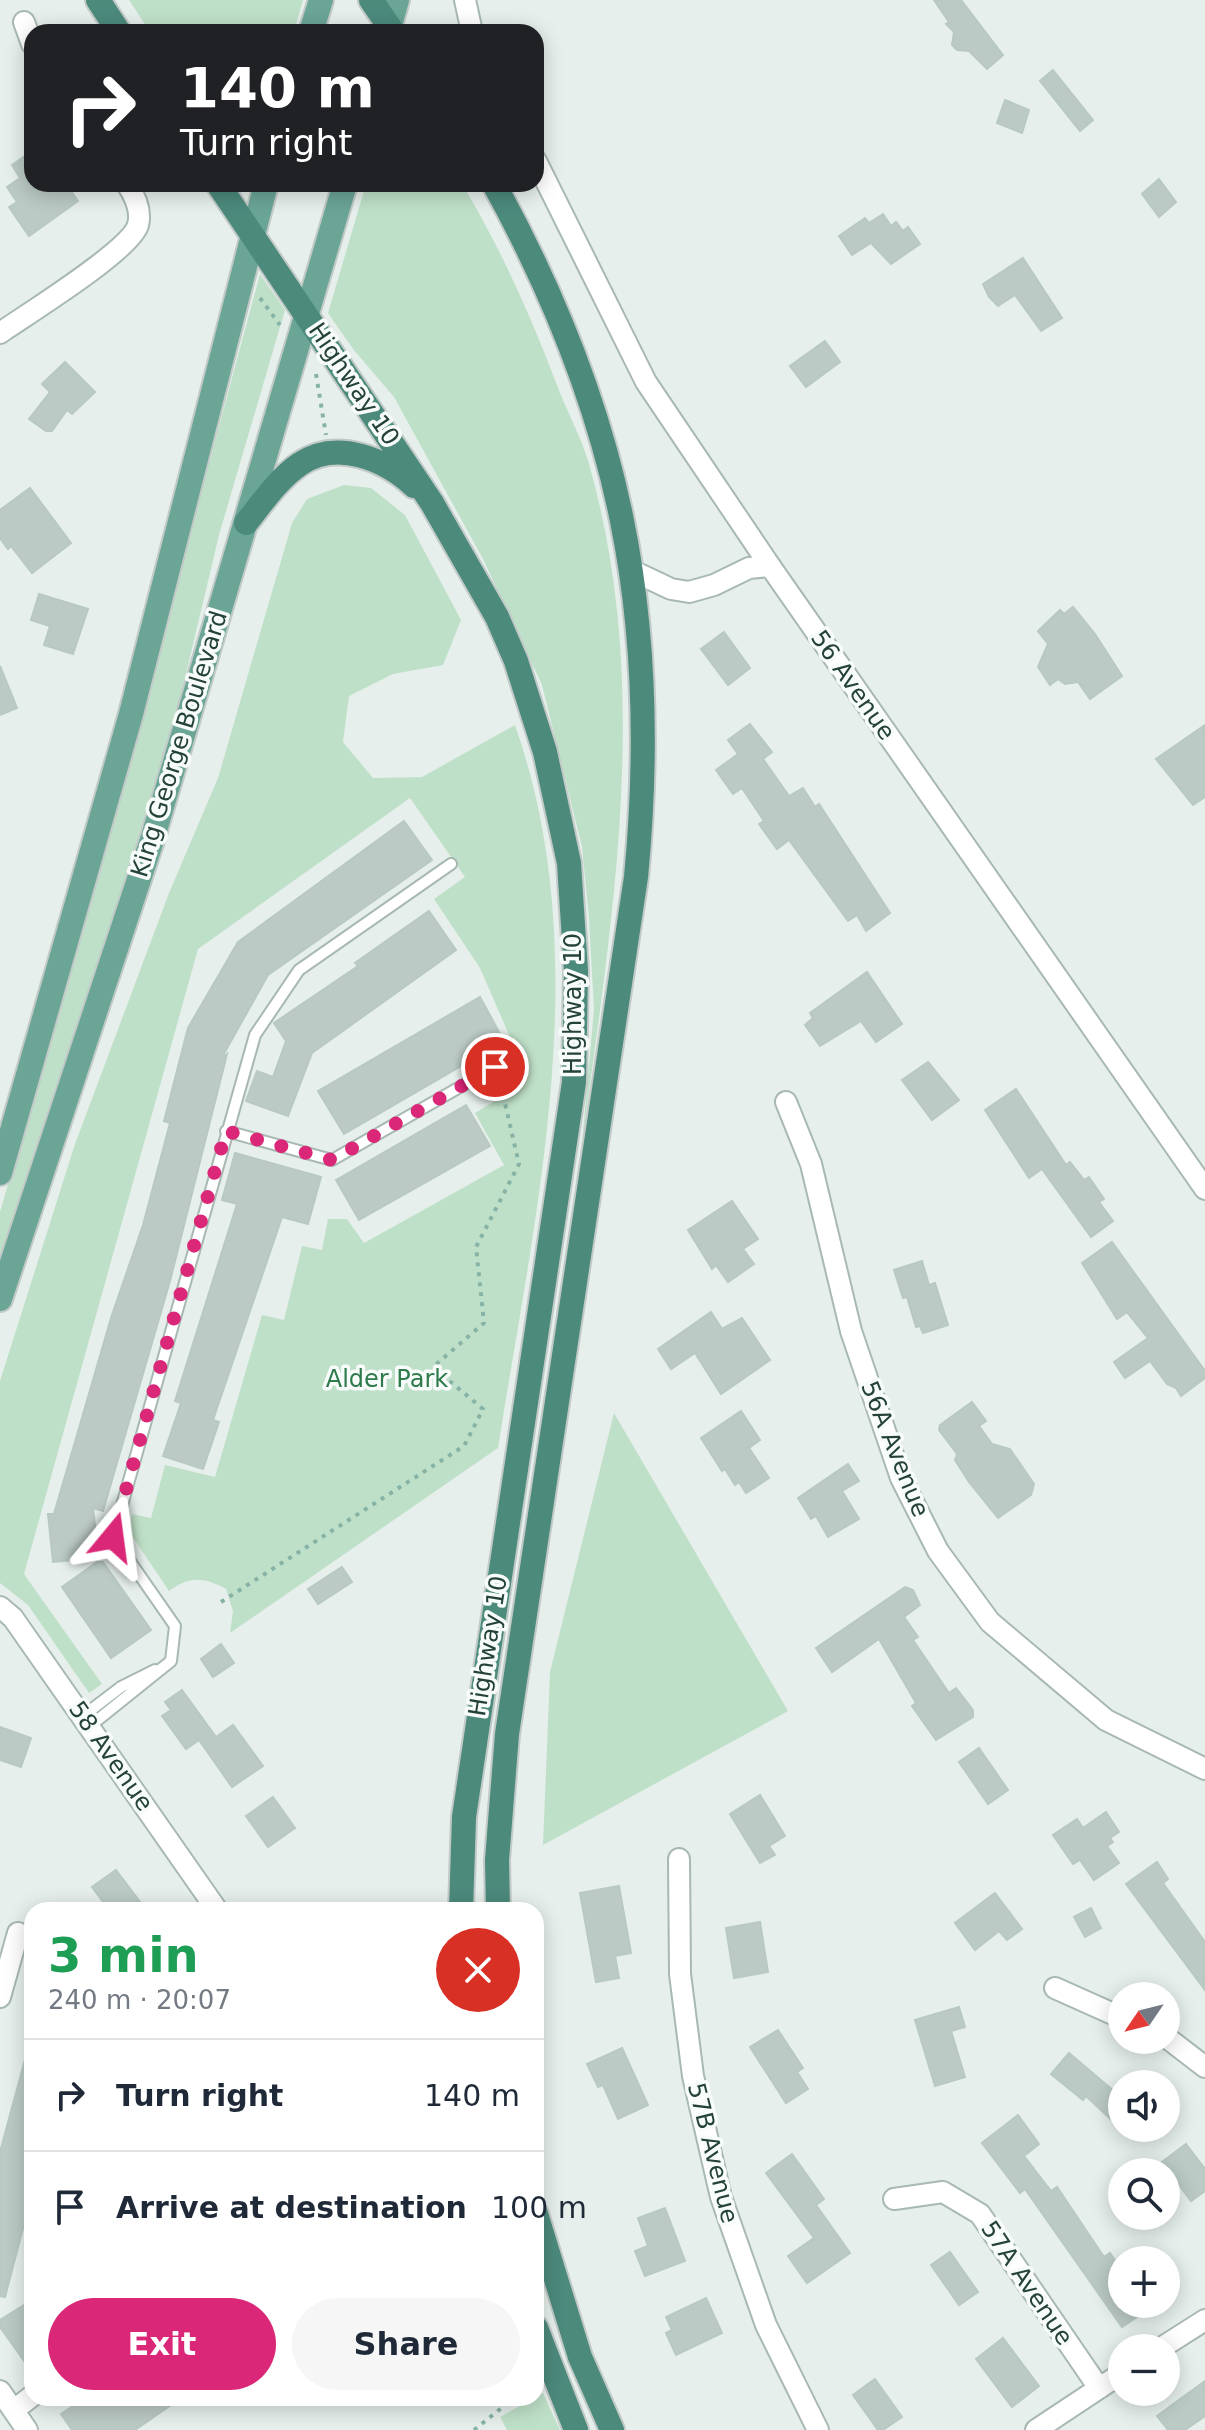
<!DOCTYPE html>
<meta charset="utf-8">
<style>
:root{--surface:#fff;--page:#f6f6f7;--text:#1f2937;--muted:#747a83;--line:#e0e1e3;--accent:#db2777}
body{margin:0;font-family:"DejaVu Sans",sans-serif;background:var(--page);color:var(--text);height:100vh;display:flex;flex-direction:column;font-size:30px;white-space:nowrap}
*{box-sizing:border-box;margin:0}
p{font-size:26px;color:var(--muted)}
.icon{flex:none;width:44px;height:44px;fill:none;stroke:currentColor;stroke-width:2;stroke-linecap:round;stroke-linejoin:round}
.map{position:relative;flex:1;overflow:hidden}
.side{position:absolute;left:24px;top:1902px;width:520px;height:504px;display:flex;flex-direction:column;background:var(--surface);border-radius:24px;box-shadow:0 4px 20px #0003}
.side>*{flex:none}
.hud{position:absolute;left:24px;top:24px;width:520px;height:168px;border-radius:24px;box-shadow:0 4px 20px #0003;background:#202124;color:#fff;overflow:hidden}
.needle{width:52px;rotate:235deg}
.tools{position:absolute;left:1108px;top:1982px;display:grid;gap:16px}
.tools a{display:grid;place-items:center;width:72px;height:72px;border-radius:50%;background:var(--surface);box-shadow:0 4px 20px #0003;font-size:40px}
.pin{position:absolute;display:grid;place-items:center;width:68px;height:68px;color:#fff;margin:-34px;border:4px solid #fff;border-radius:50%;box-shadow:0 2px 8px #0007}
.me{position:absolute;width:88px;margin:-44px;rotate:16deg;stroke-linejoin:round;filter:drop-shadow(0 0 6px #0008)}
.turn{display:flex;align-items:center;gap:28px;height:168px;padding:0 24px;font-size:36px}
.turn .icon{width:104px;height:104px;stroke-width:2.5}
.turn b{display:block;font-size:56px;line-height:68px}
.round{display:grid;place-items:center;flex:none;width:84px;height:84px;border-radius:42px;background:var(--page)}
.summary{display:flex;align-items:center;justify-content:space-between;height:136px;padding:0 24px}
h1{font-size:48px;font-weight:600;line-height:60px;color:#1e9e55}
.cta{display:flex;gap:16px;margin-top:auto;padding:16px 24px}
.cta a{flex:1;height:92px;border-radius:48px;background:var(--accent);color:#fff;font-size:32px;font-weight:600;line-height:92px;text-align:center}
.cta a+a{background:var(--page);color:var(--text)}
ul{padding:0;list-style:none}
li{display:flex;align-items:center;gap:24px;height:112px;padding:0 24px;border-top:2px solid var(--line)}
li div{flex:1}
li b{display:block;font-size:30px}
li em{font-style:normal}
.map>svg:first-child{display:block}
.green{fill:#bfe0c8}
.building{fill:#bbcac4;stroke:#b8c9c2;stroke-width:2}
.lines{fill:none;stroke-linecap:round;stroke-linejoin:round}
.service-casing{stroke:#a8b8b2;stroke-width:14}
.minor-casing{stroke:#a8b8b2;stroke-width:24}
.primary-casing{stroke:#c2cac8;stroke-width:28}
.trunk-casing{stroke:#c2cac8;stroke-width:28}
.path{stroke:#86b3a5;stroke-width:4;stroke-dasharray:4 6;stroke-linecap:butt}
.service{stroke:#fff;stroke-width:10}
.minor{stroke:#fff;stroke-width:20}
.primary{stroke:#6aa596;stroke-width:24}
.trunk{stroke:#4c8a7c;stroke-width:24}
.route{stroke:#db2777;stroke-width:14;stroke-dasharray:0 25.2}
.labels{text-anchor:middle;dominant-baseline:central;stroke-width:7;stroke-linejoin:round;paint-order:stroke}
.street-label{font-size:24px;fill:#24423a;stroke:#f7fbf9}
.park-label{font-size:24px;fill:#2d7a4b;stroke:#f7fbf9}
</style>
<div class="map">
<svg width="1205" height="2430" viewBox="0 0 1205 2430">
<rect width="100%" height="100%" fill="#e6efeb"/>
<g class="green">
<polygon points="129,0 303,0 294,32 150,32"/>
<path d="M366,184H462C500,247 529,312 555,380C565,408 581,436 589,464C653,688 612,918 582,1143L594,1009L589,918L582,847L542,685L483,559L394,397L353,349L328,313Z"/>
<polygon points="260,274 285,310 219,535 176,716 0,1281 0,1212 105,850"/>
<path d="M344,485L371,488L405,515L461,620L443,665L393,674L349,696L343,742L373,778L422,777L515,725C597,959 535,1211 498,1448L230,1633L233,1611L226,1589C203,1577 190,1576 169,1591L130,1533L132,1514L151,1518L165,1465L215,1477L262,1315L284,1320L302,1246L322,1250L328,1219H347L364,1243L504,1165L475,1113L495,1101L488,1089L509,1076L513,1044L480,968L434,899L465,877L410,798L198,949L24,1574L102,1684L89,1693L28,1605L0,1583V1381L75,1144L169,893L218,778L292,523L307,499Z"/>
<polygon points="614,1413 788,1711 543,1845 550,1672"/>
<polygon points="543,2393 560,2430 507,2430 500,2417"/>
</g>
<g class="building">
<polygon points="934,0 961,0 1003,55 987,69 969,51 957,50 952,45 954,32 946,24 949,22"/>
<polygon points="1053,70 1093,120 1080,131 1040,81"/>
<polygon points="1005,100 1029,110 1022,133 997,123"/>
<polygon points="32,151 32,184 66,184 78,201 29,236 9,207 17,202 7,187 20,178 12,165"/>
<polygon points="1159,179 1176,202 1159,217 1142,194"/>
<polygon points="883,214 891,226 896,222 903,231 908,227 920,244 891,264 871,243 852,255 839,236 865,218 869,223"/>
<polygon points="1023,258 1062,318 1041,331 1015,295 998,306 989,297 983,284"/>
<polygon points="825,341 840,362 806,387 790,366"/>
<polygon points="65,362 95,392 72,414 67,410 52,431 46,431 29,419 50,392 42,384"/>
<polygon points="30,488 71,543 32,573 11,546 8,549 0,538 0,510"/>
<polygon points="39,594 88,609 73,654 44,645 50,626 31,620"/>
<polygon points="1073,607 1095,634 1122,676 1090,699 1078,682 1065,684 1058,679 1050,685 1038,667 1048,644 1038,631 1060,610 1064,614"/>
<polygon points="724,632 750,668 728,685 701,649"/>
<polygon points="0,666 17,708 0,715"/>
<polygon points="750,724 772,752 763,759 789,796 803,788 815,807 819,804 890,913 866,931 857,915 848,921 789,840 777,849 759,824 764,821 742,788 733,794 716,770 738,754 728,740"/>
<polygon points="1205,725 1205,797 1193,805 1156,759"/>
<polygon points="404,821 432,860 268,975 221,1059 227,1054 170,1281 103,1511 93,1508 99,1558 53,1562 48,1514 54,1514 111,1318 143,1225 170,1123 164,1121 188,1028 238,942"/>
<polygon points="429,911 456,950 312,1053 288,1116 246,1101 257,1071 273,1077 286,1041 274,1023 358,966 355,963"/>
<polygon points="867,972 902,1024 876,1042 861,1021 820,1046 805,1025 813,1018 810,1013"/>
<polygon points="480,997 504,1041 344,1134 318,1091"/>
<polygon points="928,1062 959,1100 932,1120 902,1080"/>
<polygon points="1016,1089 1066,1165 1070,1162 1084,1180 1089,1177 1104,1199 1099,1202 1113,1221 1091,1237 1042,1169 1029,1178 985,1110"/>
<polygon points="466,1105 490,1146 359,1220 336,1180"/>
<polygon points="235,1153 321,1177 308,1224 282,1217 213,1420 219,1422 203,1469 163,1456 181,1403 175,1401 237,1204 222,1200"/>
<polygon points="732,1201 758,1239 743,1249 754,1264 728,1282 716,1265 712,1269 688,1230"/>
<polygon points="1112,1242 1205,1371 1205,1378 1181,1396 1176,1388 1167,1384 1150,1361 1125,1378 1114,1362 1148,1338 1127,1312 1117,1319 1082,1263"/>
<polygon points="922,1261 929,1285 935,1283 948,1325 923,1333 920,1326 916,1327 907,1297 903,1298 894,1270"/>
<polygon points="711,1312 722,1329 742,1318 770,1360 721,1394 695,1353 671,1369 658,1349"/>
<polygon points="972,1402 986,1421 979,1426 992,1444 1010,1449 1034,1484 1031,1495 998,1518 969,1482 955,1460 957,1454 939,1430 940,1425"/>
<polygon points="741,1411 760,1440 749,1448 769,1478 746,1493 739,1482 735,1485 725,1469 722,1471 701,1438"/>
<polygon points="848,1464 859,1481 842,1491 859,1519 828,1537 816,1516 811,1519 798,1498"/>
<polygon points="97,1562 103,1562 151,1630 111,1658 62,1587"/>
<polygon points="342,1567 352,1582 318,1604 308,1589"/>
<polygon points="905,1587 913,1590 920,1605 904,1617 918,1637 913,1640 949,1693 956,1688 973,1710 973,1717 936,1740 912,1706 916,1703 879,1639 832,1672 816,1648"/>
<polygon points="221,1644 234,1663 213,1677 201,1659"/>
<polygon points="182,1690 216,1737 233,1725 263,1766 232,1787 199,1740 186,1749 162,1716 171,1710 165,1702"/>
<polygon points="0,1727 31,1738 21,1767 0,1760"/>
<polygon points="979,1748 1008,1790 988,1804 959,1762"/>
<polygon points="760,1795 785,1836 769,1846 775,1855 760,1863 730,1814"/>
<polygon points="273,1797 295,1828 268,1847 246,1816"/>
<polygon points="1106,1812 1119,1832 1110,1838 1113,1842 1107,1846 1119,1863 1094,1880 1080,1860 1073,1864 1053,1835 1077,1819 1083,1828"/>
<polygon points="1157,1862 1168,1879 1163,1883 1205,1942 1205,1990 1126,1884"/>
<polygon points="116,1870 141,1903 132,1910 109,1910 92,1887"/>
<polygon points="619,1886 631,1953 615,1956 619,1978 596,1982 580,1893"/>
<polygon points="995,1893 1022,1929 1007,1940 999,1931 975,1950 955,1923"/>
<polygon points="1091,1908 1101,1928 1085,1937 1074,1917"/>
<polygon points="760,1922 768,1972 734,1978 726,1928"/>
<polygon points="959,2007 965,2027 951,2031 965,2077 935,2086 915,2020"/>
<polygon points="778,2030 803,2068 797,2072 808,2089 786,2103 750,2047"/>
<polygon points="622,2048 648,2105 618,2119 603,2085 598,2087 587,2064"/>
<polygon points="1069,2053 1122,2098 1122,2130 1086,2096 1083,2100 1051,2074"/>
<polygon points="26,2056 32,2057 32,2219 26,2217 5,2297 0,2296 0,2152"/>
<polygon points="1018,2115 1039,2144 1024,2156 1051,2191 1057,2187 1104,2257 1110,2253 1122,2271 1122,2304 1156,2304 1122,2327 1025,2189 1020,2193 982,2143"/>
<polygon points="1186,2144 1205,2169 1205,2191 1191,2201 1162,2162"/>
<polygon points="792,2154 824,2199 816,2205 850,2253 807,2283 788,2256 814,2238 766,2173"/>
<polygon points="665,2208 685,2261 645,2276 635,2251 648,2246 638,2218"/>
<polygon points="950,2252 978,2292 959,2305 931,2265"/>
<polygon points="706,2298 722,2333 676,2355 666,2333 672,2330 666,2317"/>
<polygon points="32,2300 32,2372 0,2327 0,2320"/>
<polygon points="1003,2338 1039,2386 1012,2407 976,2359"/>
<polygon points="875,2379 902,2417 883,2430 878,2430 853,2395"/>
<polygon points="1205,2381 1205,2416 1185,2430 1168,2430 1157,2416"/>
<polygon points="85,2398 181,2398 135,2430 72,2430 61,2414"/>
</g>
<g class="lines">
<g class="service-casing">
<g id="service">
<polyline points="226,1131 332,1160 495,1067"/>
<polyline points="83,1716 121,1687 155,1670"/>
<polyline points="90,1726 171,1661 175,1626 113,1537 255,1035 299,970 451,864"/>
</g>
</g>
<g class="minor-casing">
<g id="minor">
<polyline points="465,0 472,32"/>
<polyline points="24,22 32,44"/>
<polyline points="536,161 646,382 770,566 1205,1189"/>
<path d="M0,333C27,314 130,251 138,225C142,210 135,196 127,184"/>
<polyline points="633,571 671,589 689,592 714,585 749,568 770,566"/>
<polyline points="786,1102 811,1164 851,1331 901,1478 938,1551 990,1622 1106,1720 1205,1769"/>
<polyline points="0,1607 13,1618 217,1910"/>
<polyline points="679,1859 680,1974 693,2076 721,2197 766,2325 818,2430"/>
<polyline points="1055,1988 1122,2018"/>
<polyline points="0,1997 18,1933"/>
<polyline points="1166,2037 1205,2067"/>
<polyline points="894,2199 943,2192 980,2214 1099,2388"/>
<polyline points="1161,2348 1205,2320"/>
<polyline points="0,2391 27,2430"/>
<polyline points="14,2410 32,2396"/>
<polyline points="1036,2430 1122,2373"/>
</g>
</g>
<g class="primary-casing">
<g id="primary">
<polyline points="311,32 321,0"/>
<polyline points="388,32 397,0"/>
<polyline points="0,1173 131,714 266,184"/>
<polyline points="0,1299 153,837 345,184"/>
</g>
</g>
<g class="trunk-casing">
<g id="trunk">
<polyline points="98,0 119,32"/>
<polyline points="371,0 393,32"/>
<polyline points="218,184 432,503 497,617 516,661 545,752 569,863 576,971 574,1082 464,1817 461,1910"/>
<path d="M494,184C620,413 661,617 636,877L507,1734L497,1860L498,1910"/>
<path d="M246,523C262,503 278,479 300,464C337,439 385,459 414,486"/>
<polyline points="536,2214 580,2357 612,2430"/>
<polyline points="536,2328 576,2430"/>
</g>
</g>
<g class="path">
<polyline points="260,298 280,325"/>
<polyline points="316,374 326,435"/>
<polyline points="221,1602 464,1446 483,1409 433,1367 484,1323 476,1247 519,1164 500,1082"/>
<polyline points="474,2430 514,2398"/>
</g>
<use href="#service" class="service"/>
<use href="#minor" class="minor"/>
<use href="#primary" class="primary"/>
<use href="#trunk" class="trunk"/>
</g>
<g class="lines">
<polyline class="route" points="113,1537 226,1131 332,1160 495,1067"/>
</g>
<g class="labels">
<g class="street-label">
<text transform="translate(354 384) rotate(56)">Highway 10</text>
<text transform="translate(853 685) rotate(55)">56 Avenue</text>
<text transform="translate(179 744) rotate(-73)">King George Boulevard</text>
<text transform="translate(573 1004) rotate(-90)">Highway 10</text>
<text transform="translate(895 1449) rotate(68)">56A Avenue</text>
<text transform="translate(488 1646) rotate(-81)">Highway 10</text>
<text transform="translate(111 1756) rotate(55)">58 Avenue</text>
<text transform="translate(713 2153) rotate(76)">57B Avenue</text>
<text transform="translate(1027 2283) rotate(56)">57A Avenue</text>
</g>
<g class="park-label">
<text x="387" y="1379">Alder Park</text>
</g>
</g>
</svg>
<div class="tools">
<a><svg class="needle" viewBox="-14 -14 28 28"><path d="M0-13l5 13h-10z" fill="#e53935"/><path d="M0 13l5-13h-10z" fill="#747a83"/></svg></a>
<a><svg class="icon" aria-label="sound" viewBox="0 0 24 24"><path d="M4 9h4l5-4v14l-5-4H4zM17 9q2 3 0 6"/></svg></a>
<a><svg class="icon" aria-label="search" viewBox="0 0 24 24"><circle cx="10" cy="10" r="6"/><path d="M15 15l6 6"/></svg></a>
<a>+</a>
<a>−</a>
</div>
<div class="pin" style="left:495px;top:1067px;background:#d93025"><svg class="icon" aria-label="arrive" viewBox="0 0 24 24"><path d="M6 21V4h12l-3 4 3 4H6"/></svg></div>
<svg class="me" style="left:113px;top:1537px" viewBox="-20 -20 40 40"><path d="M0-17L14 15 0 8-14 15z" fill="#db2777" stroke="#fff" stroke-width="4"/></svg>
<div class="hud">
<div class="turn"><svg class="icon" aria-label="right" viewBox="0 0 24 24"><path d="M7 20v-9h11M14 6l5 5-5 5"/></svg><div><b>140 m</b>Turn right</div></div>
</div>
<section class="side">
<div class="summary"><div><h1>3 min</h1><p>240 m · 20:07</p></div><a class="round" style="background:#d93025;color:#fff"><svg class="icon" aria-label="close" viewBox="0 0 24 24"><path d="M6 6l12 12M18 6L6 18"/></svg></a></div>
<ul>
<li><svg class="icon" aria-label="right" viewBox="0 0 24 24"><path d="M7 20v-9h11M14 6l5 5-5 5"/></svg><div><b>Turn right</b></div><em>140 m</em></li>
<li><svg class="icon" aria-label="arrive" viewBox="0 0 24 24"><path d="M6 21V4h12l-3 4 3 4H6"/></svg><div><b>Arrive at destination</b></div><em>100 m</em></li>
</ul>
<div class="cta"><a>Exit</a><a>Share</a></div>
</section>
</div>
